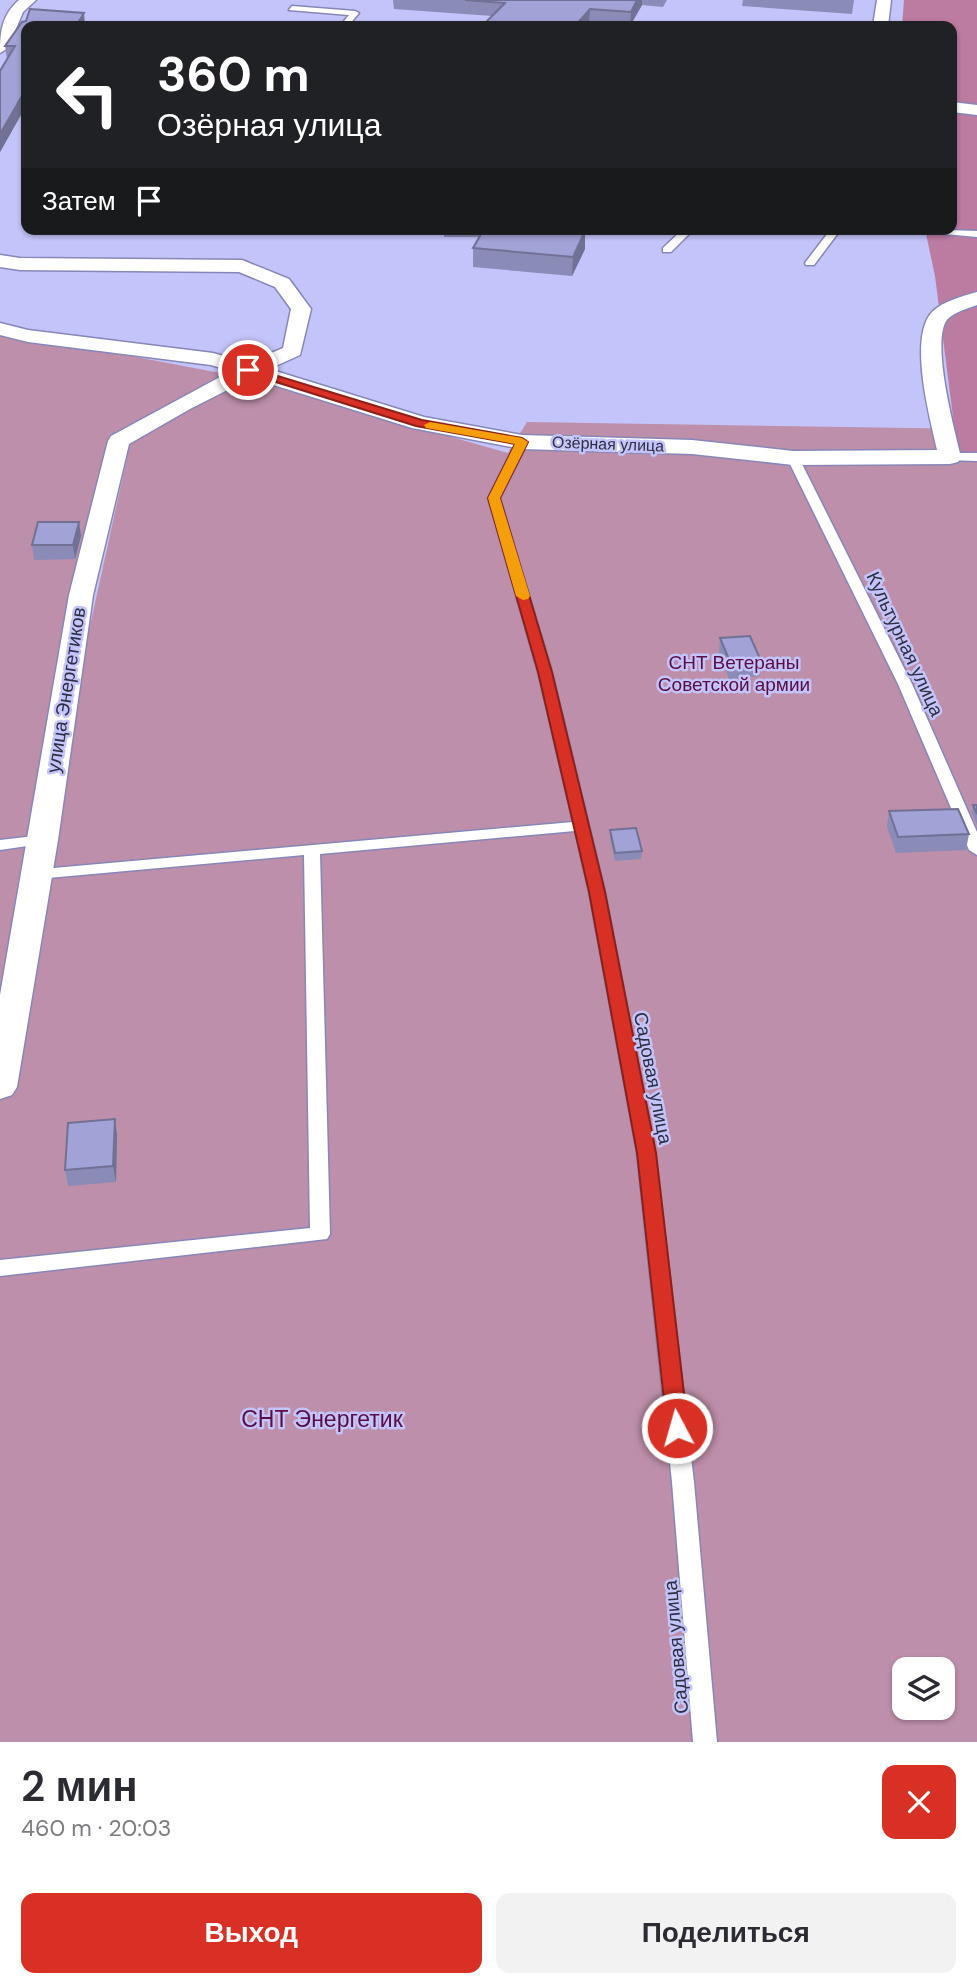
<!DOCTYPE html>
<html lang="ru">
<meta charset="utf-8">
<style>
:root{--surface:#fff;--page:#f2f2f3;--text:#2b2b33;--muted:#7c7c81;--accent:#d93025}
body{margin:0;font-family:"DM Sans",sans-serif;background:var(--page);color:var(--text);height:100vh;display:flex;flex-direction:column;font-size:26px;white-space:nowrap}
*{box-sizing:border-box;margin:0}
p{font-size:23px;color:var(--muted)}
.icon{flex:none;width:38px;height:38px;fill:none;stroke:currentColor;stroke-width:2;stroke-linecap:round;stroke-linejoin:round}
.map{position:relative;height:1742px;overflow:hidden}
.sheet{display:flex;flex-direction:column;background:var(--surface);flex:1}
.sheet>*{flex:none}
.top-card{position:absolute;left:21px;top:21px;width:936px;height:214px;border-radius:14px;box-shadow:0 2px 5px #0004;background:#202124;color:#fff;overflow:hidden}
.tools{position:absolute;left:892px;top:1657px;display:grid;gap:14px}
.tools a{display:grid;place-items:center;width:63px;height:63px;border-radius:14px;background:var(--surface);box-shadow:0 2px 5px #0004;font-size:35px}
.pin{position:absolute;display:grid;place-items:center;width:60px;height:60px;color:#fff;margin:-30px;border:4px solid #fff;border-radius:50%;box-shadow:0 2px 7px #0007}
.me{position:absolute;width:77px;margin:-38px;rotate:354deg;stroke-linejoin:round;filter:drop-shadow(0 0 5px #0008)}
.turn{display:flex;align-items:center;gap:24px;height:147px;padding:0 21px;font-size:32px}
.turn .icon{width:91px;height:91px;stroke-width:2.5}
.turn b{display:block;font-size:49px;line-height:60px}
.then{display:flex;align-items:center;height:66px;padding:0 21px;background:#0003;gap:14px;font-size:26px}
.round{display:grid;place-items:center;flex:none;width:74px;height:74px;border-radius:14px;background:var(--page)}
.overview{display:flex;align-items:center;justify-content:space-between;height:119px;padding:0 21px}
h1{font-size:42px;font-weight:600;line-height:52px}
.primary-button{display:flex;gap:14px;margin-top:auto;padding:14px 21px}
.primary-button a{flex:1;height:80px;border-radius:14px;background:var(--accent);color:#fff;font-size:28px;font-weight:600;line-height:80px;text-align:center}
.primary-button a+a{background:var(--page);color:var(--text)}
.map>svg:first-child{display:block}
.green{fill:#be8faa;fill-rule:evenodd}
.forest{fill:#bc7ba1}
.lines{fill:none;stroke-linecap:round;stroke-linejoin:round}
.lane-casing{stroke:#8687b8;stroke-width:3}
.street-casing{stroke:#8687b8;stroke-width:3}
.lane{fill:#fff;fill-rule:evenodd}
.street{fill:#fff;fill-rule:evenodd}
.wall{fill:#8a8bb7}
.shaded-wall{fill:#717195}
.building{fill:#a1a2d5;stroke:#717195;stroke-width:2}
.route{fill:#d93025;stroke:#8d1f18;stroke-width:2}
.slow{fill:#f59e0b}
.labels{text-anchor:middle;dominant-baseline:central;stroke-width:5;stroke-linejoin:round;paint-order:stroke}
.far-street-label{font-size:16px;fill:#2e2e43;stroke:#c3c4f9}
.street-label{font-size:19px;fill:#2e2e43;stroke:#c3c4f9}
.park-label{font-size:19px;fill:#5b0c43;stroke:#c3c4f9}
.near-park-label{font-size:23px;fill:#5b0c43;stroke:#c3c4f9}
</style>
<div class="map">
<svg width="977" height="1742" viewBox="0 0 977 1742">
<rect width="100%" height="100%" fill="#c3c4f9"/>
<path class="green" d="M0,331L236,376L508,453L527,422L977,429V1742H0ZM132,435L51,803L119,441ZM905,1670H943V1708H905Z"/>
<polygon class="forest" points="904,0 977,0 977,455 958,456 935,276 925,229 952,229 952,26 902,26"/>
<g class="lines">
<g class="lane-casing">
<g id="lane">
<polygon points="292,6 355,11 359,13 348,26 340,26 349,15 289,10"/>
<polygon points="683,229 694,229 671,252 663,252 663,248"/>
<polygon points="831,229 841,229 814,265 806,265 805,263"/>
<polygon points="918,229 977,231 977,237 923,232"/>
<polygon points="522,438 528,442 500,498 552,672 605,892 655,1153 694,1482 717,1742 693,1742 672,1482 637,1153 589,892 575,831 320,854 330,1234 327,1239 0,1276 0,1260 310,1228 304,855 37,879 29,874 31,870 573,822 538,672 488,498 516,442"/>
<polygon points="950,453 977,453 977,461 946,460 944,457"/>
<polygon points="793,454 799,458 912,684 977,832 977,855 969,850 898,684 787,458"/>
<polygon points="43,835 51,840 48,843 0,850 0,840"/>
</g>
</g>
<g class="street-casing">
<g id="street">
<path d="M19,0H36L23,12L8,48L0,53C0,31 2,15 19,0Z"/>
<polygon points="877,0 891,0 888,26 873,26"/>
<polygon points="952,102 977,105 977,115 952,112"/>
<path d="M0,255L20,258L242,260L289,279L311,309L300,355L269,369L424,417L522,435L692,440L793,451L937,450C930,418 908,338 932,312C943,301 963,296 977,292V305C967,309 950,313 945,323C933,350 954,428 961,457L958,462L950,464L793,465L692,454L522,449L412,428L251,378L190,409L129,444L93,595L58,840L17,1087L12,1095L0,1099V995L69,595L108,441L111,436L231,371L211,365L28,342L0,335V323L28,330L213,353L248,363L283,348L291,309L275,287L239,272L20,270L0,267Z"/>
</g>
</g>
<use href="#lane" class="lane"/>
<use href="#street" class="street"/>
</g>
<g class="wall">
<polygon points="393,0 667,0 663,7 642,5 630,26 394,9"/>
<polygon points="743,0 854,0 852,14 742,6"/>
<polygon points="26,26 26,106 0,152 0,71 7,59 5,46"/>
<polygon points="444,229 480,229 479,237 585,249 572,276 473,267 473,248 479,237 444,237"/>
<polygon points="79,522 81,536 75,559 34,560 32,545"/>
<polygon points="720,638 761,661 760,676 729,679 719,653"/>
<polygon points="973,805 977,805 977,825 972,813"/>
<polygon points="889,811 969,834 966,850 896,853 887,827"/>
<polygon points="610,830 642,851 641,859 615,861 610,838"/>
<polygon points="115,1119 117,1135 116,1182 68,1186 65,1170"/>
</g>
<g class="shaded-wall">
<polygon points="637,0 642,0 642,5 630,26 631,12"/>
<polygon points="590,9 589,23 587,26 575,26"/>
<polygon points="84,13 85,26 76,26"/>
<polygon points="26,89 26,106 0,152 0,134"/>
<polygon points="585,231 585,249 572,276 573,257"/>
<polygon points="79,522 81,536 75,559 73,545"/>
<polygon points="115,1119 117,1135 116,1182 113,1166"/>
</g>
<g class="building">
<polygon points="465,0 637,0 631,12 590,9 575,26 482,26 505,3"/>
<polygon points="30,9 84,13 76,26 26,26 26,89 0,134 0,71 15,46 5,46 22,22 26,21"/>
<polygon points="484,229 563,229 585,231 573,257 473,248"/>
<polygon points="38,522 79,522 73,545 32,545"/>
<polygon points="750,636 761,661 731,664 720,638"/>
<polygon points="973,805 977,805 977,814"/>
<polygon points="958,809 969,834 898,837 889,811"/>
<polygon points="636,828 642,851 615,853 610,830"/>
<polygon points="115,1119 113,1166 65,1170 68,1123"/>
</g>
<polygon class="route" points="248,367 422,420 522,438 528,442 500,498 552,672 605,892 656,1153 688,1428 685,1434 677,1436 670,1434 667,1428 637,1153 589,892 538,672 488,498 515,444 416,426 244,372 244,368"/>
<polygon class="slow" points="430,422 522,438 528,442 500,498 530,596 528,599 523,600 516,596 488,498 515,444 426,428 424,425"/>
<g class="labels">
<g class="far-street-label">
<text transform="translate(608 444) rotate(2)">Озёрная улица</text>
</g>
<g class="street-label">
<text transform="translate(905 644) rotate(65)">Культурная улица</text>
<text transform="translate(66 690) rotate(-81)">улица Энергетиков</text>
<text transform="translate(653 1078) rotate(79)">Садовая улица</text>
<text transform="translate(676 1647) rotate(-95)">Садовая улица</text>
</g>
<g class="park-label">
<text x="734" y="662">СНТ Ветераны<tspan x="734" dy="22">Советской армии</tspan></text>
</g>
<g class="near-park-label">
<text x="322" y="1419">СНТ Энергетик</text>
</g>
</g>
</svg>
<div class="tools">
<a><svg class="icon" aria-label="layers" viewBox="0 0 24 24"><path d="M12 4l9 5-9 5-9-5zM3 14l9 5 9-5"/></svg></a>
</div>
<div class="pin" style="left:248px;top:370px;background:#d93025"><svg class="icon" aria-label="arrive" viewBox="0 0 24 24"><path d="M6 21V4h12l-3 4 3 4H6"/></svg></div>
<svg class="me" style="left:677px;top:1428px" viewBox="-20 -20 40 40"><circle r="17" fill="#d93025" stroke="#fff" stroke-width="3"/><path d="M0-11L8 9 0 5-8 9z" fill="#fff"/></svg>
<div class="top-card">
<div class="turn"><svg class="icon" aria-label="left" viewBox="0 0 24 24"><path d="M17 20v-9H6M10 6l-5 5 5 5"/></svg><div><b>360 m</b>Озёрная улица</div></div>
<div class="then">Затем<svg class="icon" aria-label="arrive" viewBox="0 0 24 24"><path d="M6 21V4h12l-3 4 3 4H6"/></svg></div>
</div>
</div>
<section class="sheet">
<div class="overview"><div><h1>2 мин</h1><p>460 m · 20:03</p></div><a class="round" style="background:#d93025;color:#fff"><svg class="icon" aria-label="close" viewBox="0 0 24 24"><path d="M6 6l12 12M18 6L6 18"/></svg></a></div>
<div class="primary-button"><a>Выход</a><a>Поделиться</a></div>
</section>
